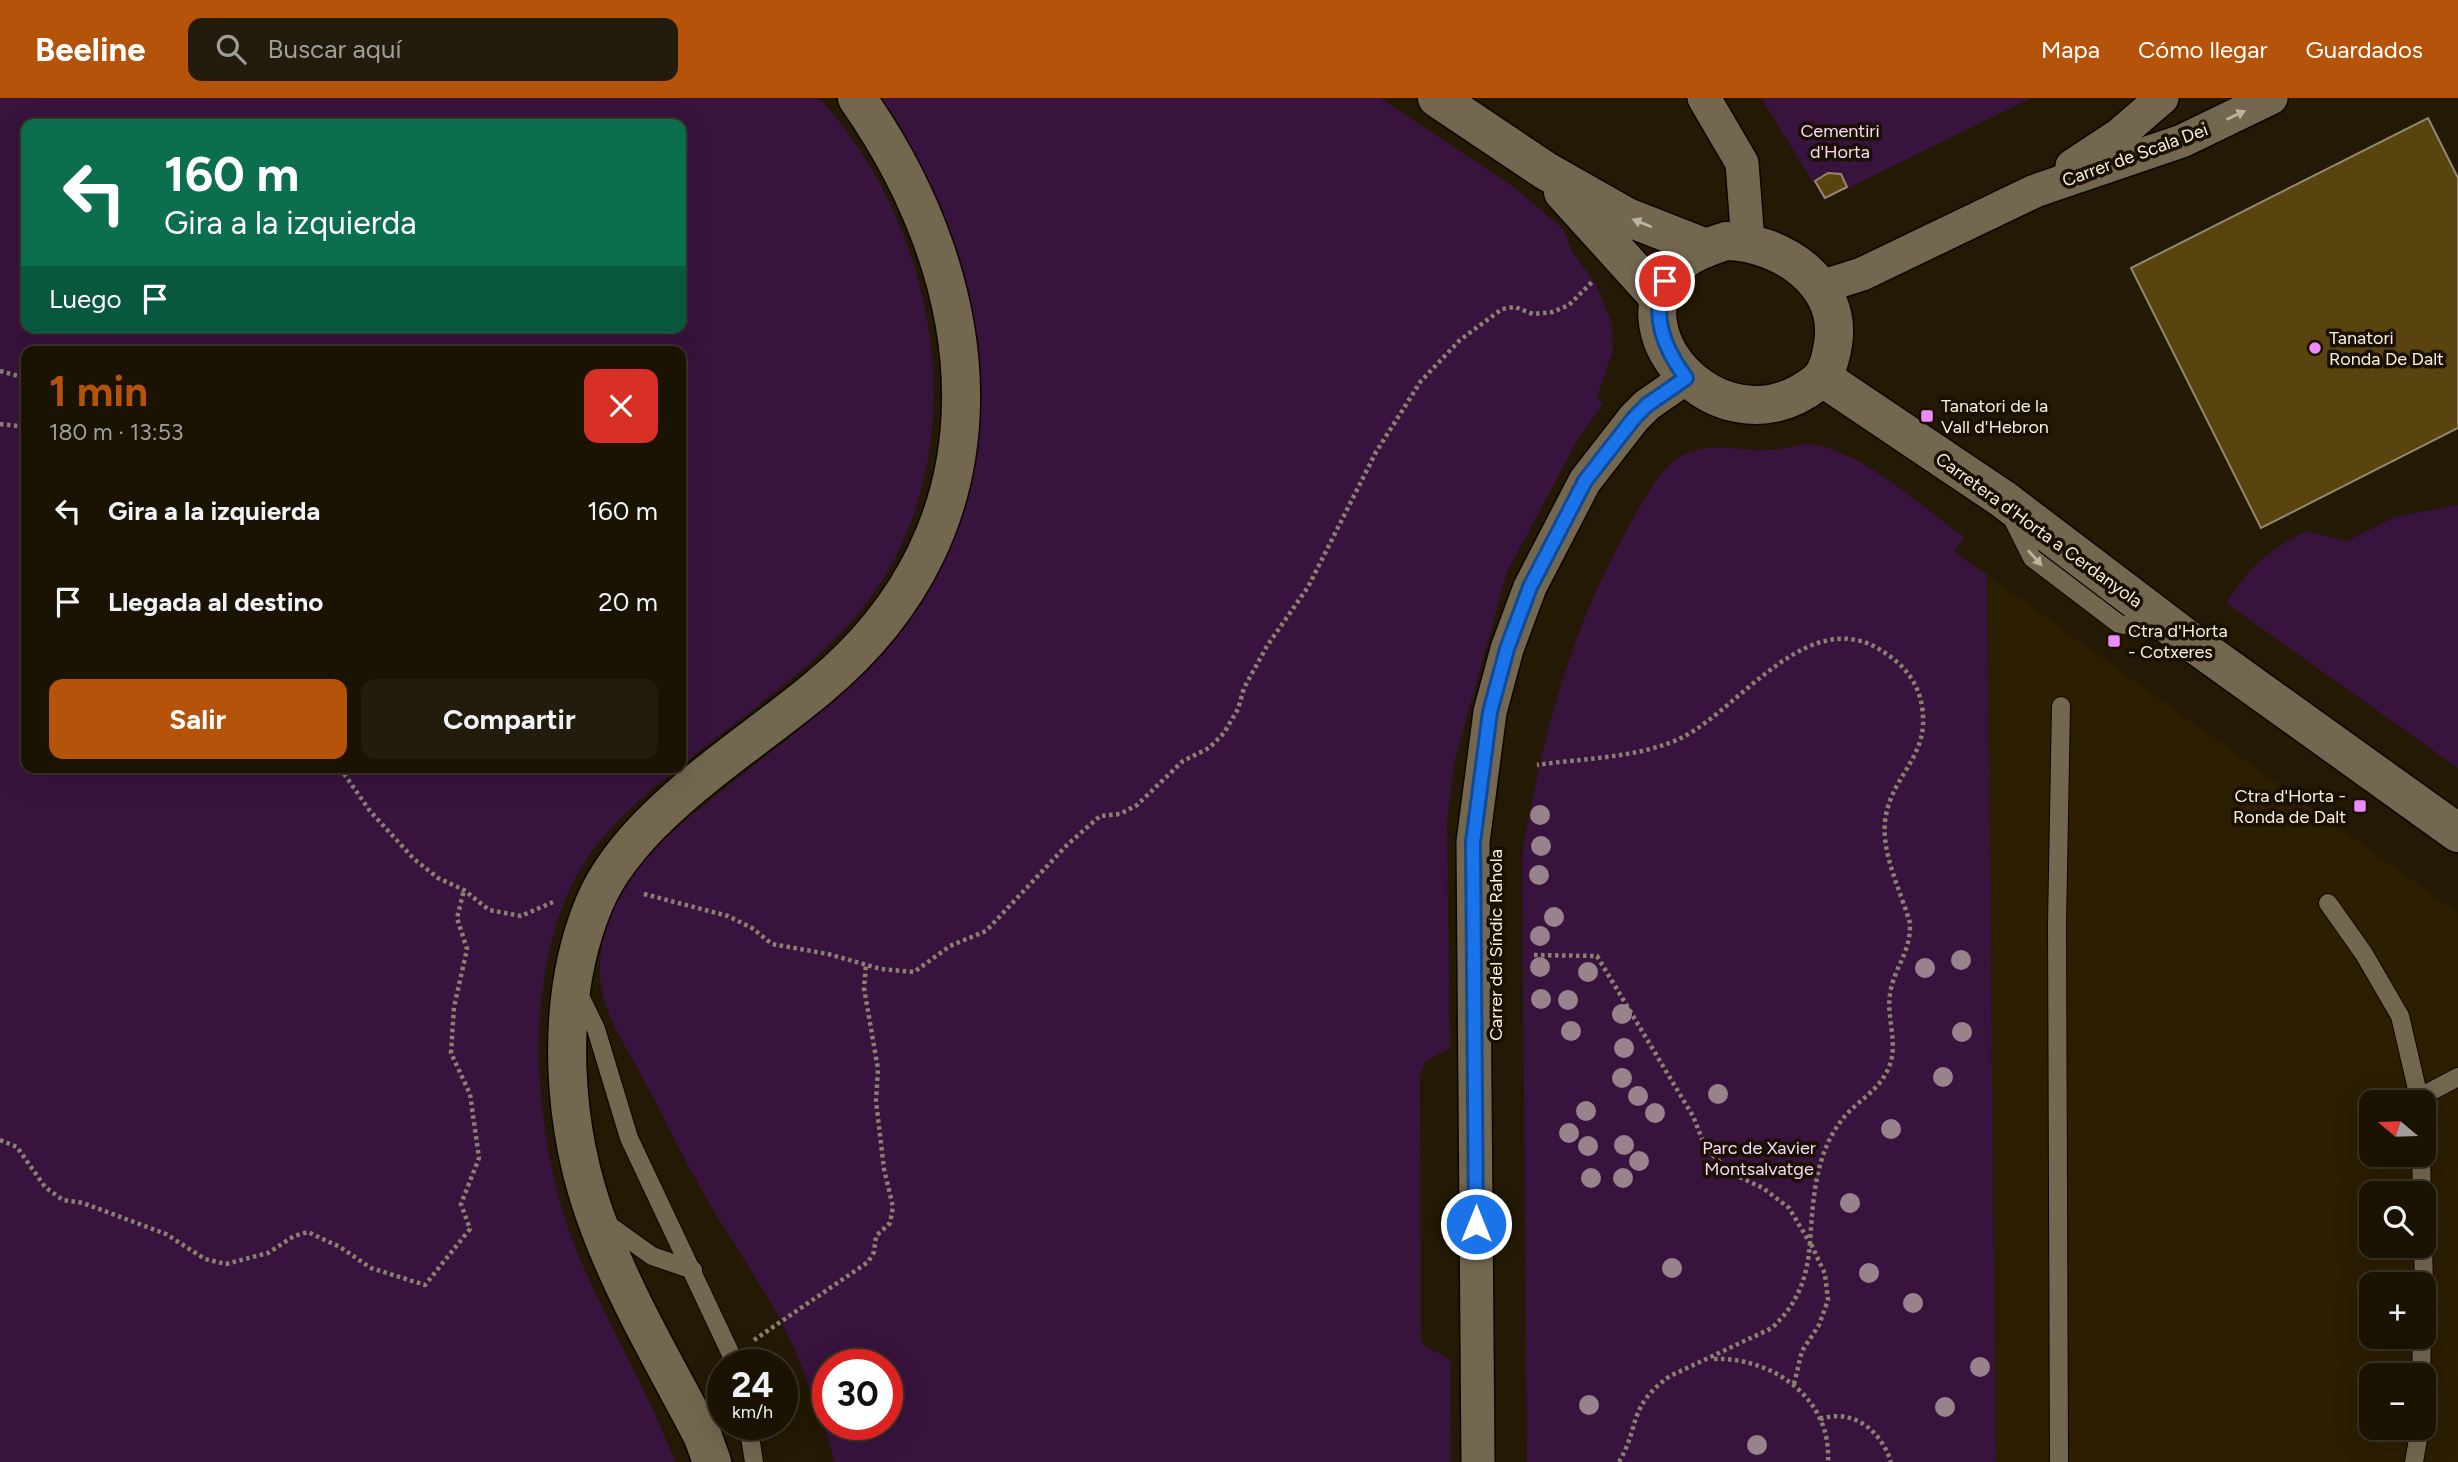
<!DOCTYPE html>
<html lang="es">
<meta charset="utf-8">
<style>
:root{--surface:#1a1303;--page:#231c0d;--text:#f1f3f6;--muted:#9f9e9a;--line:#383225;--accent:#b45309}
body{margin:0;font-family:Figtree,sans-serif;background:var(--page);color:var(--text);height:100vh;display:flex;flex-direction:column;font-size:26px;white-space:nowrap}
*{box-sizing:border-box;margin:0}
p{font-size:23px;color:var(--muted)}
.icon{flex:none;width:38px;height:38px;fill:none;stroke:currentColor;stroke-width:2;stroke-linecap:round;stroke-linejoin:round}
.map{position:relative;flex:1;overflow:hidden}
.side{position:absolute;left:21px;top:248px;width:665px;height:427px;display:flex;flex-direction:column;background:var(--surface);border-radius:14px;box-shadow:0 7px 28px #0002,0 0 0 2px var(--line)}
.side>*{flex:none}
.top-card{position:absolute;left:21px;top:21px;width:665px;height:214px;border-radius:14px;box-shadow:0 7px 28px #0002,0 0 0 2px var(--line);background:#0b6e4f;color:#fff;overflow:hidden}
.needle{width:46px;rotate:289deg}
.fabs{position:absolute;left:2359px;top:992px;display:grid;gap:14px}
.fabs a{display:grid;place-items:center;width:77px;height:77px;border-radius:14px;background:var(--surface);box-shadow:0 7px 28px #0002,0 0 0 2px var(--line);font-size:35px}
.speed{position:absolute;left:707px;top:1251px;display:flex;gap:14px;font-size:35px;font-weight:700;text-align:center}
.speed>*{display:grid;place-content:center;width:91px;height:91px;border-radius:50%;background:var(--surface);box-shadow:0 7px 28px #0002,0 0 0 2px var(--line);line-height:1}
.speed small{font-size:18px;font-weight:400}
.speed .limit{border:10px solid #d22;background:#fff;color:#111}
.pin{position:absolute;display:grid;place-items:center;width:60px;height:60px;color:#fff;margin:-30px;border:4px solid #fff;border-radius:50%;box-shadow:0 2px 7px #0007}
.me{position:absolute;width:77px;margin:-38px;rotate:0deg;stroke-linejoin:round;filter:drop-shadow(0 0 5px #0008)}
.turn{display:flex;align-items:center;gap:24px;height:147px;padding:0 28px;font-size:32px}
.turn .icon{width:91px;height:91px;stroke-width:2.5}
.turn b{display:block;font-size:49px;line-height:60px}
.then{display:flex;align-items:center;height:66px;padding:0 28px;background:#0003;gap:14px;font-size:26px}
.round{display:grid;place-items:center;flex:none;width:74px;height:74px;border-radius:14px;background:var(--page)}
.overview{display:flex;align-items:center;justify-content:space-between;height:119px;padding:0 28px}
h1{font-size:42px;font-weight:700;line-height:52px;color:var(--accent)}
.action{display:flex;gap:14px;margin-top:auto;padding:14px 28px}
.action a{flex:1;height:80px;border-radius:14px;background:var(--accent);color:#fff;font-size:28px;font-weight:700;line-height:80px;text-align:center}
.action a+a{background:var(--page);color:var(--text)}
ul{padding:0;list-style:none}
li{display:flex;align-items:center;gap:21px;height:91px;padding:0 28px}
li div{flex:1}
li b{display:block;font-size:26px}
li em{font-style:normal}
header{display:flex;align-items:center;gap:42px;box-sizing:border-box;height:98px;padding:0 35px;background:var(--accent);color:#fff}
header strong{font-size:33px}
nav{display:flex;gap:38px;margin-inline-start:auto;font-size:24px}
.search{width:490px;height:63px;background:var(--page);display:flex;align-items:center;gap:18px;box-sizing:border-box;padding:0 24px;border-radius:14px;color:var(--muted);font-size:26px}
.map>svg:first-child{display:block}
.built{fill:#2b1e01;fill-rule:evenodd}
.green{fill:#38133d;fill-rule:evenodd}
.building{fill:#59440f;stroke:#94886f;stroke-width:2}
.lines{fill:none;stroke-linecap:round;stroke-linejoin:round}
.lane-casing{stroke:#0c0500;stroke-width:20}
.street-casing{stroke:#0c0500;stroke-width:36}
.secondary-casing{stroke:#0c0500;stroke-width:41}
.path{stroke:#8a816f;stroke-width:4.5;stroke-dasharray:3.5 3.5;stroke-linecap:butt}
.lane{stroke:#73674f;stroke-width:18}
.street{stroke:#73674f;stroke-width:33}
.secondary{stroke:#73674f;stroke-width:38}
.tree{fill:#98828c}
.oneway{fill:#bcb3a0}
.route-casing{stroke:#114b97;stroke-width:18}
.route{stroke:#1a73e8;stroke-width:12}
.poi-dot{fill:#ec8cfa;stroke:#1a1000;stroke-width:2.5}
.labels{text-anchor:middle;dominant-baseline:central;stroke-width:7;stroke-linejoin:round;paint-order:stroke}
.park-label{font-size:18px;fill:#f7d7fc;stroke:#1a1000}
.street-label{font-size:18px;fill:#f8f1e3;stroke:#1a1000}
.poi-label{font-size:18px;fill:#f8f1e3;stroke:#1a1000;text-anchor:start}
</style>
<header>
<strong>Beeline</strong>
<div class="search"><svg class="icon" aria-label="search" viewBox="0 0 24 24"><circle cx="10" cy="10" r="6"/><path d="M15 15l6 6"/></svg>Buscar aquí</div>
<nav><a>Mapa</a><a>Cómo llegar</a><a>Guardados</a></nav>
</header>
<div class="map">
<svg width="2458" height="1364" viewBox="0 0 2458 1364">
<rect width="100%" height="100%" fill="#231904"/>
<path class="built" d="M1987,477L2458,815V1364H1996ZM2371,1004H2424V1057H2371ZM2371,1096H2424V1148H2371ZM2371,1186H2424V1239H2371ZM2371,1278H2424V1330H2371Z"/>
<g class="green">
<path d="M0,0H819C944,135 981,368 858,516C813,570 736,623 681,668V254H26V670H678C645,697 613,723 588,759C516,867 532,1049 581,1163C610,1231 649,1294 675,1364H0ZM26,26H681V229H26Z"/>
<path d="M878,0H1380L1514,89L1563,131L1573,155L1596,186L1612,226L1613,253L1597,299L1603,306L1578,341L1507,474L1455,662L1447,723L1450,950L1426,963L1420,978L1421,1241C1426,1254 1441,1253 1450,1263L1451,1364H834L829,1343C813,1302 800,1258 779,1219C756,1178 729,1139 705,1098C683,1060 664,1019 643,980C625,946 599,911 600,872C600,838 611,805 632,777C653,748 684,723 712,701C764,658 821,618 868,570C1024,409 1006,171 878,0ZM828,1267H887V1326H828Z"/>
<polygon points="1761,0 2031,0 1824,102"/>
<path d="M1806,346C1857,348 1922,409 1964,439L1954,454L1987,477L1996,1364H1527L1522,757C1542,639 1572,525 1633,421C1646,398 1661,368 1685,356C1710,344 1738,352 1764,352C1778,352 1792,349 1806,346Z"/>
<path d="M2458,407V670L2226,505C2254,465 2263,456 2306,433L2347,443L2394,419Z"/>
</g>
<g class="building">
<polygon points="2428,20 2458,80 2458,330 2261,430 2131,170"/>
<polygon points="1828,75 1841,76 1847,89 1825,100 1815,83"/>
</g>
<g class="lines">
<g class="lane-casing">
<g id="lane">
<polyline points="2012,420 2032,460 2119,526 2163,534"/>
<polyline points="2328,805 2364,856 2400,918 2420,1004"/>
<polyline points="578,894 596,931 629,1040 736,1267"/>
<polyline points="2420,999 2458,979"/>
<polyline points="2421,1057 2422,1096"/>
<polyline points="606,1125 652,1158 693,1172"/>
<polyline points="2423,1148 2424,1186"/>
<polyline points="2421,1278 2422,1239"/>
<polyline points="748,1326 754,1364"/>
<polyline points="2059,1364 2057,827 2061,608"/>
<polyline points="2414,1364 2420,1330"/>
</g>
</g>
<g class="street-casing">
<g id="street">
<polyline points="1704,0 1742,65 1748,144"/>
<polyline points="2072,68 2119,37 2162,0"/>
<polyline points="1821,189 1862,176 2035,93 2182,43 2271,0"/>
<polyline points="1478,1364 1473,744 1490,614 1507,551 1530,489 1585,383 1634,320 1647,307 1686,280"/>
</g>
</g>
<g class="secondary-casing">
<g id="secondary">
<polyline points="1437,0 1546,73 1627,119 1706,150"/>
<polyline points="1563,94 1659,200"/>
<path d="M1726,143C1781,144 1843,185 1833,246C1831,259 1827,276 1817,284C1726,357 1613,238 1675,170C1688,155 1708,149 1726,143Z"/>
<polyline points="1823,280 2003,401 2182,537 2458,735"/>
<path d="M712,1364L703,1339C668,1271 627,1203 600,1131C562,1033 553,905 594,806C630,718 747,650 819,589C1013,429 991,191 857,0"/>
</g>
</g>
<g class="path">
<polyline points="0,273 26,280"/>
<polyline points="0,326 26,329"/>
<polyline points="340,670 370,713 414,761 438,780 464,792 489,812 521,818 553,804"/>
<polyline points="644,796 728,818 752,830 772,846 828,856 881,871 914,874 950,848 986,833 1066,748 1100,718 1120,716 1137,707 1183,663 1209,650 1224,635 1238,611 1244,590 1267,548 1308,489 1376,354 1421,283 1460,242 1502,211 1515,209 1533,216 1553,214 1569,207 1592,184"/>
<path d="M1534,857L1597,858L1693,1018L1706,1051L1733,1076L1763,1090L1789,1110L1810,1145C1813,1101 1815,1053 1845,1018C1858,1003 1877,993 1886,975C1901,950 1886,923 1890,896C1894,869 1911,855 1910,825C1900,791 1879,751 1886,717C1894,675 1930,657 1922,609C1919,587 1906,569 1888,557C1813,500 1743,608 1683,639C1641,660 1584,660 1537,667"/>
<polyline points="0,1042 17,1049 45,1089 63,1102 83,1105 166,1136 205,1161 226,1166 268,1155 294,1138 308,1134 340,1149 371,1170 425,1187 470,1131 461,1106 479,1060 470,996 451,955 454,909 467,851 457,820 464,792"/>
<polyline points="754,1242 868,1164 874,1154 876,1138 890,1125 893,1109 884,1071 876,1003 878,971 864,890 866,867"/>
<path d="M1714,1261C1772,1259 1832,1300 1828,1364"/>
<polyline points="1794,1286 1802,1253 1819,1227 1828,1202 1825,1176 1811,1146"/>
<path d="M1820,1321C1854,1310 1881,1333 1891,1364"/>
<path d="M1619,1364C1641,1326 1627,1309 1670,1278L1772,1230C1798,1205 1807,1181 1810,1145"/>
</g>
<use href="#lane" class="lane"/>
<use href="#street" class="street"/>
<use href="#secondary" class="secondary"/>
</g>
<g class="tree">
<circle cx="1540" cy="717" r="10"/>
<circle cx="1541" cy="748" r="10"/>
<circle cx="1539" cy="777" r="10"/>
<circle cx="1554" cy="819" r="10"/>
<circle cx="1540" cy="838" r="10"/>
<circle cx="1961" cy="862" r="10"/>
<circle cx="1540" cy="869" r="10"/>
<circle cx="1925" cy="870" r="10"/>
<circle cx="1588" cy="874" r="10"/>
<circle cx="1541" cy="901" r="10"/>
<circle cx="1568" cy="902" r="10"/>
<circle cx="1622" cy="916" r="10"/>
<circle cx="1571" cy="933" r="10"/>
<circle cx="1962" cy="934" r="10"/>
<circle cx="1624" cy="950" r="10"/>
<circle cx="1943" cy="979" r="10"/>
<circle cx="1622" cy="980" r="10"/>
<circle cx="1718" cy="996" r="10"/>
<circle cx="1638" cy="998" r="10"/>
<circle cx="1586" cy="1013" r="10"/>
<circle cx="1655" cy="1015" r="10"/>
<circle cx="1891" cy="1031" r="10"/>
<circle cx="1569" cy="1035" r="10"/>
<circle cx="1624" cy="1047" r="10"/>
<circle cx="1588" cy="1048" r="10"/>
<circle cx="1639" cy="1063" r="10"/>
<circle cx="1591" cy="1080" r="10"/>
<circle cx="1623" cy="1080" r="10"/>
<circle cx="1850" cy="1105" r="10"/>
<circle cx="1672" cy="1170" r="10"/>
<circle cx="1869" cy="1175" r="10"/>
<circle cx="1913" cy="1205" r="10"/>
<circle cx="1980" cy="1269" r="10"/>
<circle cx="1589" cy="1307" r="10"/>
<circle cx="1945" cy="1309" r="10"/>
<circle cx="1757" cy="1347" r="10"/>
</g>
<defs><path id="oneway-solid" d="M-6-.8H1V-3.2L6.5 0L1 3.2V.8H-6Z" transform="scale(1.75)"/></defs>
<g class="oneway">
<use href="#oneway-solid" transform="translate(2236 17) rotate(-25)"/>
<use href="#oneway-solid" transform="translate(1642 125) rotate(-158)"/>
<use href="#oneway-solid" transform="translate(2035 460) rotate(48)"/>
</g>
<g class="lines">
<g class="route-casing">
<path id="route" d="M1476,1126L1473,744L1490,614L1507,551L1530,489L1585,383L1634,320L1647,307L1686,280C1664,250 1651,219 1665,183"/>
</g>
<use href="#route" class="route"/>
</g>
<g class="poi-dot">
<circle cx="2315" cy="250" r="7"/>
<rect x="1920" y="311" width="14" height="14" rx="3.5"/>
<rect x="2107" y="536" width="14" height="14" rx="3.5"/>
<rect x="2353" y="701" width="14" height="14" rx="3.5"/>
</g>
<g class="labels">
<g class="park-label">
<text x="1840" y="33">Cementiri<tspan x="1840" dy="21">d'Horta</tspan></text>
<text x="1759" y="1050">Parc de Xavier<tspan x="1759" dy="21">Montsalvatge</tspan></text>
</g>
<g class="street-label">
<text transform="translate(2135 57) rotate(-20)">Carrer de Scala Dei</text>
<text transform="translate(2039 432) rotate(36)">Carretera d'Horta a Cerdanyola</text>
<text transform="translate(1496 847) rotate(-90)">Carrer del Síndic Rahola</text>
</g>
<g class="poi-label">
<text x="2329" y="240">Tanatori<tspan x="2329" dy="21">Ronda De Dalt</tspan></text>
<text x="1941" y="308">Tanatori de la<tspan x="1941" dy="21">Vall d'Hebron</tspan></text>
<text x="2128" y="533">Ctra d'Horta<tspan x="2128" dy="21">- Cotxeres</tspan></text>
<text x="2346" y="698" text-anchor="end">Ctra d'Horta -<tspan x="2346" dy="21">Ronda de Dalt</tspan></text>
</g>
</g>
</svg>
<div class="fabs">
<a><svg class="needle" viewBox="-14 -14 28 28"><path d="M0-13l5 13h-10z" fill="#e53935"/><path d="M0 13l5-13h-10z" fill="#9f9e9a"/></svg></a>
<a><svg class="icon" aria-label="search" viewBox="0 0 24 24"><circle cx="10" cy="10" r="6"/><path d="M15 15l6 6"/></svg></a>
<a>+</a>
<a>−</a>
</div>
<div class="speed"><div>24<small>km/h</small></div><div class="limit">30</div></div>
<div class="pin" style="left:1665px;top:183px;background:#d93025"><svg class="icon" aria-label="arrive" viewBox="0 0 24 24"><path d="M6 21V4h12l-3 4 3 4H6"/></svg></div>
<svg class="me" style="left:1476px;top:1126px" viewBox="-20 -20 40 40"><circle r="17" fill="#1a73e8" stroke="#fff" stroke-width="3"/><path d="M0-11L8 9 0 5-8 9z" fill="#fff"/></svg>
<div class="top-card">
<div class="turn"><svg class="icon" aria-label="left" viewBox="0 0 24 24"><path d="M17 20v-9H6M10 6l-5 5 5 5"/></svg><div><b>160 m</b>Gira a la izquierda</div></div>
<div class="then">Luego<svg class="icon" aria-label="arrive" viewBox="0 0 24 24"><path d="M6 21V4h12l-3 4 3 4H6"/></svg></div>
</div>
<section class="side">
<div class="overview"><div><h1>1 min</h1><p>180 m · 13:53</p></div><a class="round" style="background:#d93025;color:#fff"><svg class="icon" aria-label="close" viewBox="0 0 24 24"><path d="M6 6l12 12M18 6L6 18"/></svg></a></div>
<ul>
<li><svg class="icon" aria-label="left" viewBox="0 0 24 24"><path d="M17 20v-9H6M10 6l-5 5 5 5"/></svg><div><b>Gira a la izquierda</b></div><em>160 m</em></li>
<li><svg class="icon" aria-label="arrive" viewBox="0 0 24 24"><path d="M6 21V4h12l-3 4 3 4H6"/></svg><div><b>Llegada al destino</b></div><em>20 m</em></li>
</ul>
<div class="action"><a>Salir</a><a>Compartir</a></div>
</section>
</div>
